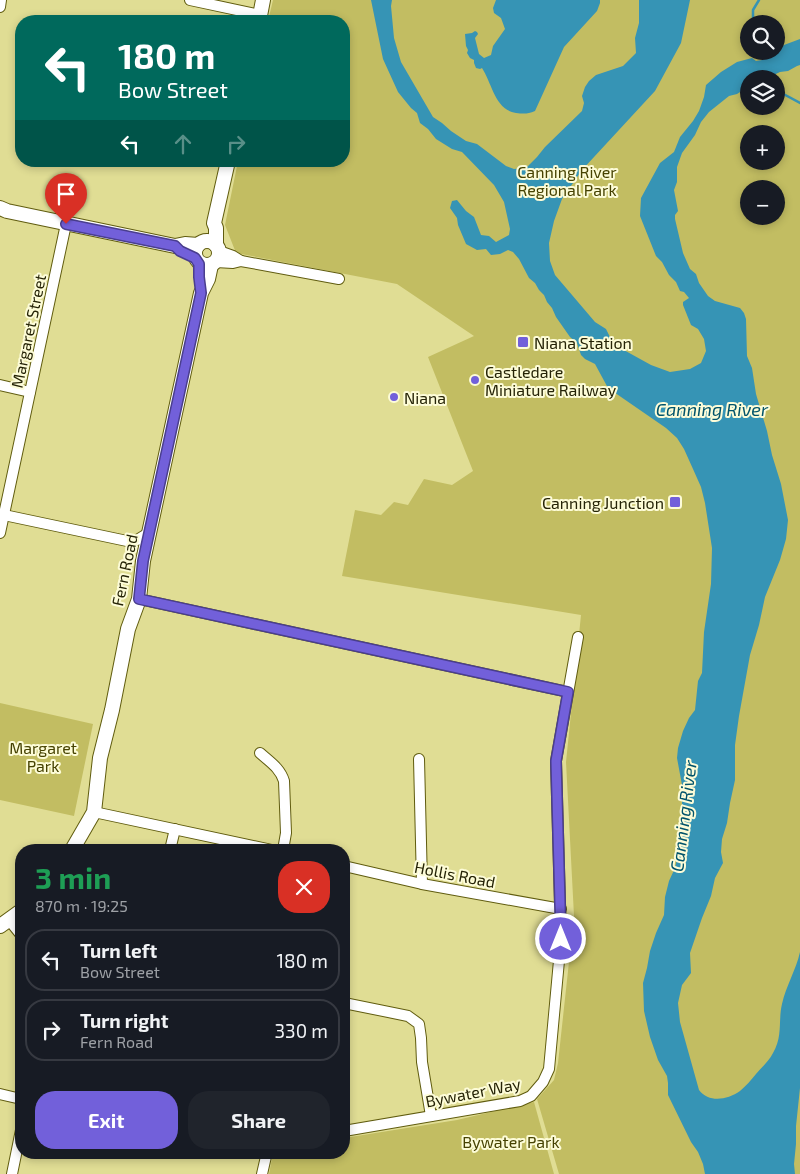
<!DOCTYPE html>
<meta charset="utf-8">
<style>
:root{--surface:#171b24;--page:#20242c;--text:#f1f3f6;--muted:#9ea1a6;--line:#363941;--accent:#7260da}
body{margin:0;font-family:"Exo 2",sans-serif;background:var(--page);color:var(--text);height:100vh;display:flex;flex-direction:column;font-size:19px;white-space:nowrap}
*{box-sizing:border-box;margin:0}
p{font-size:16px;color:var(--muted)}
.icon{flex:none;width:28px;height:28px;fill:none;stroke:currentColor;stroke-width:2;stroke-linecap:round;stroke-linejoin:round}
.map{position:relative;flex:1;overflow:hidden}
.drawer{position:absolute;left:15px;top:844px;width:335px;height:315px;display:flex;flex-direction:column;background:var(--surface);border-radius:20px;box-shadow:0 2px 8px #0003}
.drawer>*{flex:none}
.guide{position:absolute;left:15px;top:15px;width:335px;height:152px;border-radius:20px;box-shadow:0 2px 8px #0003;background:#00695c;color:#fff;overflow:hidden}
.controls{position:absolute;left:740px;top:15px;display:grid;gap:10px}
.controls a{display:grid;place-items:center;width:45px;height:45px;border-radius:50%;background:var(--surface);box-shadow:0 2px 8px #0003;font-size:25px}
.pin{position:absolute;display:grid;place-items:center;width:42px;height:42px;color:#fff;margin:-51px -21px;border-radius:50% 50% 50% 0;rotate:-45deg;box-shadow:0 0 5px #0007}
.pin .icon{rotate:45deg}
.me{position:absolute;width:55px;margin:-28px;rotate:0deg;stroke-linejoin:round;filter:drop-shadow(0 0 4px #0008)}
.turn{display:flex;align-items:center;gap:18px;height:105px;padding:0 20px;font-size:22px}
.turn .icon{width:65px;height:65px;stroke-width:2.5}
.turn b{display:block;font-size:35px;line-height:42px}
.lanes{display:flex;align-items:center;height:48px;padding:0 20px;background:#0003;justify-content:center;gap:25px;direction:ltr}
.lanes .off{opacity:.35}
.round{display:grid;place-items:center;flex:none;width:52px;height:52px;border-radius:20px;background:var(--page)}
.headline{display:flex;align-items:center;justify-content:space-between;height:85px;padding:0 20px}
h1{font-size:30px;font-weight:700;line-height:38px;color:#1e9e55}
.action{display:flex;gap:10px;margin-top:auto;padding:10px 20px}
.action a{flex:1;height:58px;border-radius:20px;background:var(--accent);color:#fff;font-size:20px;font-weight:700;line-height:58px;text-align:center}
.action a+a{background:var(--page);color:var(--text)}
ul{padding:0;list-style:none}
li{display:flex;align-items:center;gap:15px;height:62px;margin:0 10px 8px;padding:0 10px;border:2px solid var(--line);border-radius:20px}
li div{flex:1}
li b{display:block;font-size:19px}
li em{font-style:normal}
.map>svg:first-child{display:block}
.green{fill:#c2bd62;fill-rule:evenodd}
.water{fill:#3694b5}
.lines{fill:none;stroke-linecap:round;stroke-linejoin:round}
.stream{stroke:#3694b5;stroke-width:2.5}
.street-casing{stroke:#605c0f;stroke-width:12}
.secondary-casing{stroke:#605c0f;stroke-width:16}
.street{stroke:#fff;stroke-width:10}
.secondary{stroke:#fff;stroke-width:14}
.route-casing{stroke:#4a3e8e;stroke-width:12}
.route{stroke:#7260da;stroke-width:9}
.poi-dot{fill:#7260da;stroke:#fdfcd8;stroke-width:2}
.labels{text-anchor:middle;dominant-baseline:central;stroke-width:4;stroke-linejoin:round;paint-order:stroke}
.park-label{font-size:16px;fill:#464202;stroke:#fdfcd8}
.street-label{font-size:16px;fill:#252306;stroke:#fdfcd8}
.poi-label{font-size:16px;fill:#252306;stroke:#fdfcd8;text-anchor:start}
.water-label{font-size:18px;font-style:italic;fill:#01536b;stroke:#fdfcd8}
</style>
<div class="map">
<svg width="800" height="1174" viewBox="0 0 800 1174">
<rect width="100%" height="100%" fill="#e0dd94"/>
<g class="green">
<path d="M273,0H800V1174H559L537,1099L554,1080L558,1063L574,916L566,762L581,615L342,576L355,510L381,515L394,502L408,505L424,479L452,485L473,471L428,357L474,336L397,284L236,253L225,225L238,161H344V21H268ZM749,24H776V51H749ZM749,79H776V106H749ZM749,134H776V161H749ZM749,189H776V216H749Z"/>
<polygon points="0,703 93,724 74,816 0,800"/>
<polygon points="534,1102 554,1174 269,1174 273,1153 344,1152 344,1138 457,1120"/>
</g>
<g class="water">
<path d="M371,0H392L391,6L394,38L401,62L433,117L442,123L451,131L466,141L477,144L506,166L514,169L523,168L528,166L537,157L545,147L582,111L584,103L582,96L585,87L589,81L596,75L623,66L636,53L635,38L639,23V0H690L681,43L655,91L582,170L562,199L554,221L549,243L550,261L555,275L595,322L606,329L612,341L622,349L651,365L670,372L690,369L701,363L706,351L704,339L698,329L691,325L683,305V302L689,298L684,292L680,291L676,282L669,275L662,262L656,256L640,216L641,198L660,163L674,152L680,137L693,121L699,111L704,97L706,85L721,72L737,62L752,58L756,61L762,60L775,53L784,45L800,39V65L797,66L788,71L780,72L765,79H749V86L737,94L729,96L709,112L701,122L695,135L682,153L677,167V182L674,190L678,211L675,215V219L683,253L690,269L696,274L699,283L708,296L715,301L740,308L744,313L746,319L747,356L752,368L756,394L767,431L772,455L781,484L788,520L786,539L780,560L765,597L759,625L750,655L739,716L735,745V780L730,803L727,823L722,839L721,852L723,863L715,878L711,896L702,918L690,953L691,973L682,985L678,1003L680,1022L699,1090C709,1103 727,1100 740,1091C746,1086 751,1080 756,1074C762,1067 769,1061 773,1053C783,1036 778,1021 782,1004C786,986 796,970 800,952V1088L796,1126V1144L794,1164L795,1174H705L703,1164L698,1152L691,1142L668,1095V1083L667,1076L658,1060L650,1037L644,1011L643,983L647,968L650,951L656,933L664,915L665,897L669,881L675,868L682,837V785L677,758L678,748L683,731L689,718L695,710L698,681L702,673L704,632L711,584L712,548L705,503L701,487L693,469L684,449L677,438L666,428L608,388L595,364L585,359L581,355L577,343L570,337L556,317L552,308L547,302L544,295L539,290L535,283L529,278L519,259L513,252L508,250L500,254L491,255L486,249L477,250L466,244L458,225L457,218L450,208L452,201L457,200L466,211L474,217L481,235L489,236L496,242L509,235L510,229L504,202L494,185L462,152L452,149L436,139L428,129L420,123L417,113L411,108L398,92L383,59Z"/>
<path d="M496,0H600V3L597,11L564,47L535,111C528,114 524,114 516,113C495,110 492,83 482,68L480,69L476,68L474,63V60L470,58L467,53L468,50L466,46L465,34L472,33L475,31L477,32L478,34L475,38L479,54L484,58L491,55L493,46L505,29L501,18L494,13L493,8Z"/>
</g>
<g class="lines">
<g class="stream">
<polyline points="753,24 753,10 759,0"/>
<polyline points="767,51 769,56"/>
<polyline points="776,90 800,103"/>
</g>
<g class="street-casing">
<g id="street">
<polyline points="190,0 260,15"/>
<polyline points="0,7 1,0"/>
<polyline points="219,251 233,256 241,261"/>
<polyline points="216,262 233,263 241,261 339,279"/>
<polyline points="0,385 30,392"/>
<polyline points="4,515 127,541 137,540 150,532"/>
<polyline points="0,533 66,224"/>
<polyline points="139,599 568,692"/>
<path d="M260,753C270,762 280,768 284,781L286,833L283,850"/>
<polyline points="419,759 422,884"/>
<polyline points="94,812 272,850"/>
<polyline points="170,850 175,829"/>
<polyline points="344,866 422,884 561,909"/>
<polyline points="9,920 21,935"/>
<polyline points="344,1003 408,1016 419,1024 421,1038 422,1062 431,1116"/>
<polyline points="0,1094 21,1099"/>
<polyline points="344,1131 520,1101 531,1096 543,1082 549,1069 561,939 556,761 578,637"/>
<polyline points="12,1174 21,1130"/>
<polyline points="262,1174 267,1152"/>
</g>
</g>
<g class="secondary-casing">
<g id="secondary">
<polyline points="259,21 263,0"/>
<polyline points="0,208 7,211 175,246 185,244 198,245"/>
<circle cx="207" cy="253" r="12"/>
<polyline points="216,245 216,228 214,223 228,161"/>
<polyline points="72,850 94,812 100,758 112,710 128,629 139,599 143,561 201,293 208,279 211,265"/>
<polyline points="0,926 21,911"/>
</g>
</g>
<use href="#street" class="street"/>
<use href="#secondary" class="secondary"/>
</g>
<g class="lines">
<g class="route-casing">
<polyline id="route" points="66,224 175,246 180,251 195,258 199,264 199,277 201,293 143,561 139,599 568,692 556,761 561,939"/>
</g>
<use href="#route" class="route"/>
</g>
<g class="poi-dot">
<rect x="517" y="336" width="12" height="12" rx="2.5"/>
<circle cx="475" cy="380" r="5"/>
<circle cx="394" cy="397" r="5"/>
<rect x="669" y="496" width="12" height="12" rx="2.5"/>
</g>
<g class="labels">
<g class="park-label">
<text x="567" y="171">Canning River<tspan x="567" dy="18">Regional Park</tspan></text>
<text x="43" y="747">Margaret<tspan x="43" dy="18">Park</tspan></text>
<text x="511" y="1141">Bywater Park</text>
</g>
<g class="street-label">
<text transform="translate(28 331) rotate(-78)">Margaret Street</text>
<text transform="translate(124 570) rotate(-78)">Fern Road</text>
<text transform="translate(455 874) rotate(11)">Hollis Road</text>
<text transform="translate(473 1092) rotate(-11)">Bywater Way</text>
</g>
<g class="poi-label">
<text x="534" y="342">Niana Station</text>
<text x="485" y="371">Castledare<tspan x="485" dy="18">Miniature Railway</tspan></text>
<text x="404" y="397">Niana</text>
<text x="664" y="502" text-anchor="end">Canning Junction</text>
</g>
<g class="water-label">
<text x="712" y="409">Canning River</text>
<text transform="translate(683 816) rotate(-83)">Canning River</text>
</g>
</g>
</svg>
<div class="controls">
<a><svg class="icon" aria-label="search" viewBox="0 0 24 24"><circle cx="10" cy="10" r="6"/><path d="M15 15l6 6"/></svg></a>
<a><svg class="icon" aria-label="layers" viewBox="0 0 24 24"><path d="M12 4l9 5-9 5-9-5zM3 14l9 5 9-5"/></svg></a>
<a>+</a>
<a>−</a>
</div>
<div class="pin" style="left:66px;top:224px;background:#d93025"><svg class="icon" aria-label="arrive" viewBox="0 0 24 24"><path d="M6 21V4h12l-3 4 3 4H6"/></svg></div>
<svg class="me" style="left:561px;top:939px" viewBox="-20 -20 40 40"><circle r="17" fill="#7260da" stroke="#fff" stroke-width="3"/><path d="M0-11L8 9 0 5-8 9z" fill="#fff"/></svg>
<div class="guide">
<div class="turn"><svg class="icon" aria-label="left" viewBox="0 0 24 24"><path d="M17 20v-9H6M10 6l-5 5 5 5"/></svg><div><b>180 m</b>Bow Street</div></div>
<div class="lanes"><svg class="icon" aria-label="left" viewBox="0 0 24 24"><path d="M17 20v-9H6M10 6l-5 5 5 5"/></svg><svg class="icon off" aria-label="ahead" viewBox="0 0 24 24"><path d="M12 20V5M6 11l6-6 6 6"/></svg><svg class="icon off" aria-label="right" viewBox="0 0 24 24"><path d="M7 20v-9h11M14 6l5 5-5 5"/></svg></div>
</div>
<section class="drawer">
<div class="headline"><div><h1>3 min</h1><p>870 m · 19:25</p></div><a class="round" style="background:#d93025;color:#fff"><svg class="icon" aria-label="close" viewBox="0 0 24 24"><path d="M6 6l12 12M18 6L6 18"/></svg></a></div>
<ul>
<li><svg class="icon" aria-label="left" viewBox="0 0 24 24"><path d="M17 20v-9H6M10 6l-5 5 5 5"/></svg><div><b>Turn left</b><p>Bow Street</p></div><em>180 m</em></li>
<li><svg class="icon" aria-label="right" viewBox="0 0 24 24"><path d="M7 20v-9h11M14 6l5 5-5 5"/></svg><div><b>Turn right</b><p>Fern Road</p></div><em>330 m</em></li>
</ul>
<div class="action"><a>Exit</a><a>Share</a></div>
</section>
</div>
